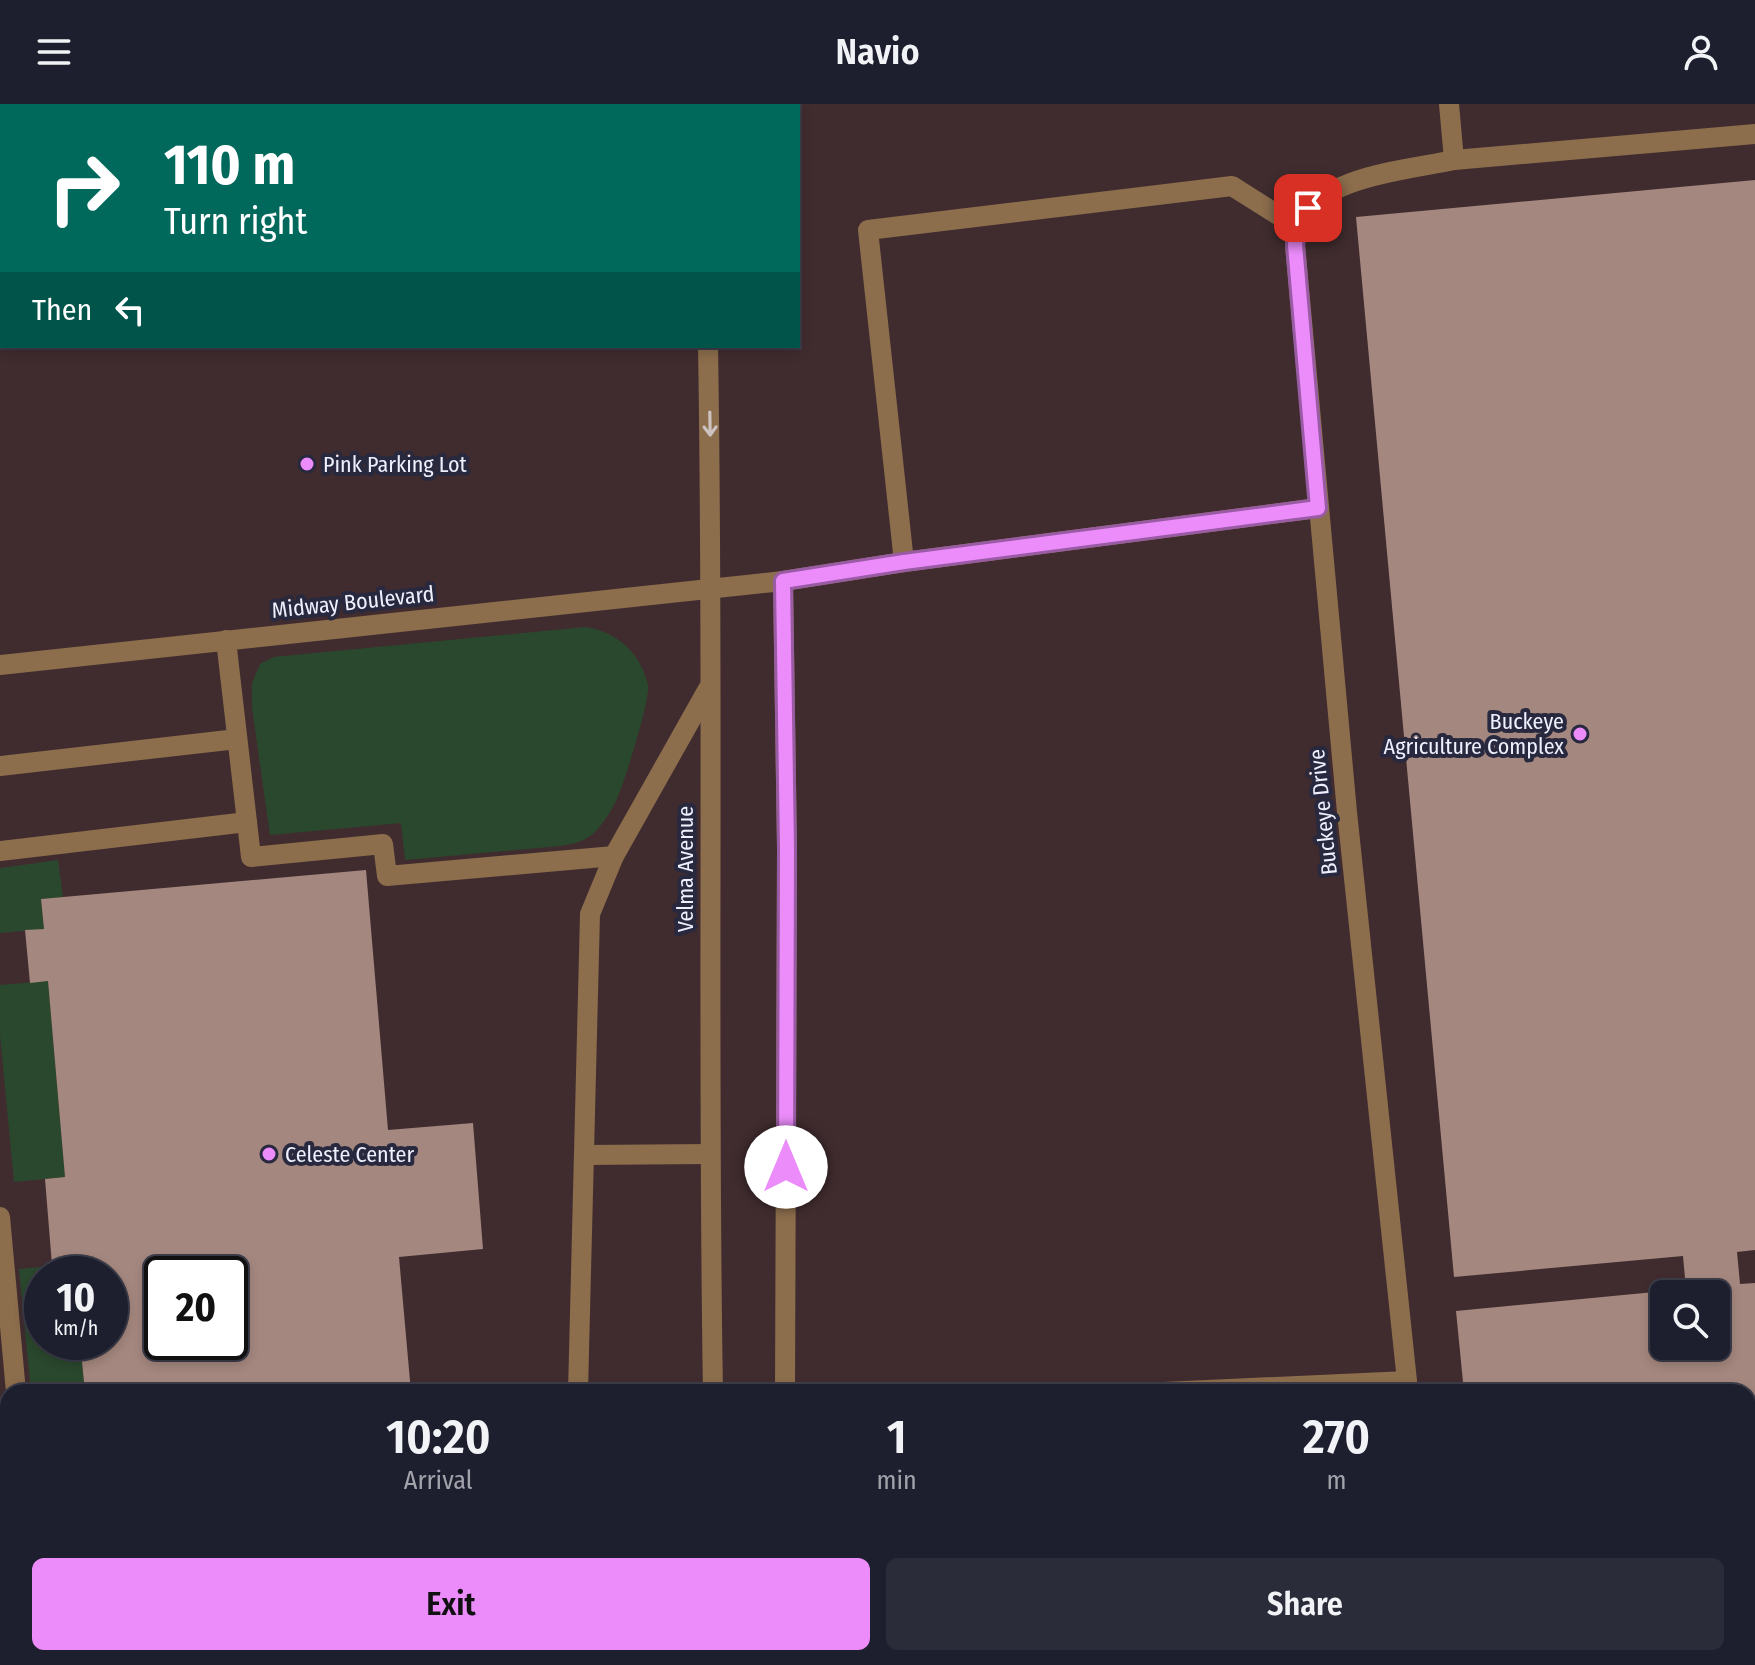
<!DOCTYPE html>
<style>
:root{--surface:#1e1f2e;--page:#2b2c3a;--text:#f1f3f6;--muted:#a1a2aa;--line:#3c3d4a;--accent:#ec8cfb}
body{margin:0;font-family:"Fira Sans Condensed",sans-serif;background:var(--page);color:var(--text);height:100vh;display:flex;flex-direction:column;font-size:30px;white-space:nowrap}
*{box-sizing:border-box;margin:0}
p{font-size:26px;color:var(--muted)}
.icon{flex:none;width:44px;height:44px;fill:none;stroke:currentColor;stroke-width:2;stroke-linecap:round;stroke-linejoin:round}
.map{position:relative;flex:1;overflow:hidden}
.sheet{position:absolute;left:0px;top:1280px;width:1756px;height:282px;display:flex;flex-direction:column;background:var(--surface);border-radius:24px 24px 0 0;box-shadow:0 4px 12px #0003,0 0 0 2px var(--line)}
.sheet>*{flex:none}
.top-card{position:absolute;left:0px;top:0px;width:800px;height:244px;box-shadow:0 4px 12px #0003,0 0 0 2px var(--line);background:#00695c;color:#fff;overflow:hidden}
.tools{position:absolute;left:1650px;top:1176px;display:grid;gap:16px}
.tools a{display:grid;place-items:center;width:80px;height:80px;border-radius:12px;background:var(--surface);box-shadow:0 4px 12px #0003,0 0 0 2px var(--line);font-size:40px}
.speed{position:absolute;left:24px;top:1152px;display:flex;gap:16px;font-size:40px;font-weight:700;text-align:center}
.speed>*{display:grid;place-content:center;width:104px;height:104px;border-radius:50%;background:var(--surface);box-shadow:0 4px 12px #0003,0 0 0 2px var(--line);line-height:1}
.speed small{font-size:20px;font-weight:400}
.speed .limit{border:4px solid #111;border-radius:12px;background:#fff;color:#111}
.pin{position:absolute;display:grid;place-items:center;width:68px;height:68px;color:#fff;margin:-34px;border-radius:16px;box-shadow:0 4px 12px #0006}
.me{position:absolute;width:88px;margin:-44px;rotate:0deg;stroke-linejoin:round;filter:drop-shadow(0 0 6px #0008)}
.turn{display:flex;align-items:center;gap:28px;height:168px;padding:0 32px;font-size:36px}
.turn .icon{width:104px;height:104px;stroke-width:2.5}
.turn b{display:block;font-size:56px;line-height:68px}
.then{display:flex;align-items:center;height:76px;padding:0 32px;background:#0003;gap:16px;font-size:30px}
.eta{display:flex;justify-content:space-evenly;align-items:center;height:136px;text-align:center}
.eta b{font-size:48px;font-weight:600;line-height:56px}
.action{display:flex;gap:16px;margin-top:auto;padding:16px 32px}
.action a{flex:1;height:92px;border-radius:12px;background:var(--accent);color:#111;font-size:32px;font-weight:600;line-height:92px;text-align:center}
.action a+a{background:var(--page);color:var(--text)}
header{display:flex;justify-content:space-between;align-items:center;height:104px;padding:0 32px;background:var(--surface);font-size:36px;font-weight:600}
.map>svg:first-child{display:block}
.commercial{fill:#402c2f;fill-rule:evenodd}
.green{fill:#2a482d}
.building{fill:#a4877e;fill-rule:evenodd}
.lines{fill:none;stroke-linecap:round;stroke-linejoin:round}
.minor{stroke:#8c6d4c;stroke-width:20}
.oneway{stroke:#ccc2c0}
.route-casing{stroke:#995ba3;stroke-width:20}
.route{stroke:#ec8cfb;stroke-width:14}
.poi-dot{fill:#ec8cfb;stroke:#28293e;stroke-width:3}
.labels{text-anchor:middle;dominant-baseline:central;stroke-width:8;stroke-linejoin:round;paint-order:stroke}
.poi-label{font-size:22px;fill:#eff0fe;stroke:#28293e;text-anchor:start}
.street-label{font-size:22px;fill:#eff0fe;stroke:#28293e}
</style>
<header><svg class="icon" aria-label="menu" viewBox="0 0 24 24"><path d="M4 6h16M4 12h16M4 18h16"/></svg>Navio<svg class="icon" aria-label="person" viewBox="0 0 24 24"><circle cx="12" cy="8" r="4"/><path d="M4 21q1-7 8-7t8 7"/></svg></header>
<div class="map">
<svg width="1755" height="1561" viewBox="0 0 1755 1561">
<rect width="100%" height="100%" fill="#28293e"/>
<path class="commercial" d="M0,0H1755V1561H0ZM2,2H798V242H2ZM42,1170H110V1238H42ZM162,1170H230V1238H162ZM1664,1190H1716V1242H1664ZM8,1288H1748V1554H8Z"/>
<g class="green">
<path d="M585,523C617,527 641,550 648,581C651,594 623,684 615,699C610,709 602,721 594,729C584,738 572,740 560,742L405,756L401,719L270,731L252,604V579L260,560L273,553Z"/>
<polygon points="58,756 63,793 41,795 44,825 0,829 0,764"/>
<polygon points="48,877 65,1073 14,1078 0,931 0,881"/>
<polygon points="73,1160 74,1170 42,1170 42,1238 80,1238 85,1288 31,1288 19,1165"/>
<polygon points="447,1554 601,1554 602,1561 448,1561"/>
</g>
<g class="building">
<path d="M1755,76V1146L1737,1148L1740,1180L1755,1179V1398L1748,1399V1288H1464L1456,1207L1686,1185L1683,1152L1454,1173L1356,113ZM1664,1190H1716V1242H1664Z"/>
<path d="M366,766L388,1026L473,1019L483,1145L399,1153L411,1288H85L80,1238H110V1170H74L73,1160L52,1161L45,1075L65,1073L48,877L30,879L25,826L44,825L41,795ZM162,1170H230V1238H162Z"/>
<polygon points="1755,1497 1755,1561 1734,1561 1733,1554 1748,1554 1748,1498"/>
<polygon points="269,1554 435,1554 436,1561 270,1561"/>
</g>
<g class="lines">
<g class="minor">
<polyline points="695,0 695,2"/>
<polyline points="438,2 460,0"/>
<polyline points="0,42 2,42"/>
<polyline points="1454,56 1755,30"/>
<path d="M708,242C714,591 707,939 713,1288"/>
<polyline points="904,458 868,126 1232,82 1297,123"/>
<polyline points="783,477 787,745 785,1288"/>
<polyline points="0,561 783,477 904,458 1318,404"/>
<polyline points="0,662 237,635"/>
<polyline points="247,718 251,753 383,740 387,772 614,752 708,585"/>
<polyline points="0,747 247,718 226,536"/>
<polyline points="584,1051 709,1050"/>
<polyline points="0,1113 16,1288"/>
<polyline points="578,1288 590,810 614,752"/>
<path d="M1163,1288L1407,1277L1347,708L1295,141C1296,136 1295,128 1297,123C1316,72 1408,66 1454,56L1449,0"/>
<polyline points="1748,1465 1755,1465"/>
<polyline points="0,1534 8,1533"/>
<polyline points="230,1554 231,1561"/>
<polyline points="717,1554 717,1561"/>
<polyline points="789,1554 789,1561"/>
</g>
</g>
<defs><path id="oneway-shaft" d="M-6 0H5M1.5-3L5.5 0L1.5 3" fill="none" stroke-width="1.6" stroke-linecap="round" stroke-linejoin="round" transform="scale(2)"/></defs>
<use class="oneway" href="#oneway-shaft" transform="translate(710 320) rotate(89)"/>
<g class="lines">
<g class="route-casing">
<polyline id="route" points="786,1063 787,745 783,477 904,458 1318,404 1295,141 1297,123 1308,104"/>
</g>
<use href="#route" class="route"/>
</g>
<g class="poi-dot">
<circle cx="307" cy="360" r="8"/>
<circle cx="1580" cy="630" r="8"/>
<circle cx="269" cy="1050" r="8"/>
</g>
<g class="labels">
<g class="poi-label">
<text x="323" y="360">Pink Parking Lot</text>
<text x="1564" y="617" text-anchor="end">Buckeye<tspan x="1564" dy="25">Agriculture Complex</tspan></text>
<text x="285" y="1050">Celeste Center</text>
</g>
<g class="street-label">
<text transform="translate(353 498) rotate(-6)">Midway Boulevard</text>
<text transform="translate(1323 708) rotate(-96)">Buckeye Drive</text>
<text transform="translate(685 765) rotate(-90)">Velma Avenue</text>
</g>
</g>
</svg>
<div class="tools">
<a><svg class="icon" aria-label="search" viewBox="0 0 24 24"><circle cx="10" cy="10" r="6"/><path d="M15 15l6 6"/></svg></a>
</div>
<div class="speed"><div>10<small>km/h</small></div><div class="limit">20</div></div>
<div class="pin" style="left:1308px;top:104px;background:#d93025"><svg class="icon" aria-label="arrive" viewBox="0 0 24 24"><path d="M6 21V4h12l-3 4 3 4H6"/></svg></div>
<svg class="me" style="left:786px;top:1063px" viewBox="-20 -20 40 40"><circle r="19" fill="#fff"/><path d="M0-13L10 11 0 6-10 11z" fill="#ec8cfb"/></svg>
<div class="top-card">
<div class="turn"><svg class="icon" aria-label="right" viewBox="0 0 24 24"><path d="M7 20v-9h11M14 6l5 5-5 5"/></svg><div><b>110 m</b>Turn right</div></div>
<div class="then">Then<svg class="icon" aria-label="left" viewBox="0 0 24 24"><path d="M17 20v-9H6M10 6l-5 5 5 5"/></svg></div>
</div>
<section class="sheet">
<div class="eta">
<div><b>10:20</b><p>Arrival</p></div>
<div><b>1</b><p>min</p></div>
<div><b>270</b><p>m</p></div>
</div>
<div class="action"><a>Exit</a><a>Share</a></div>
</section>
</div>
